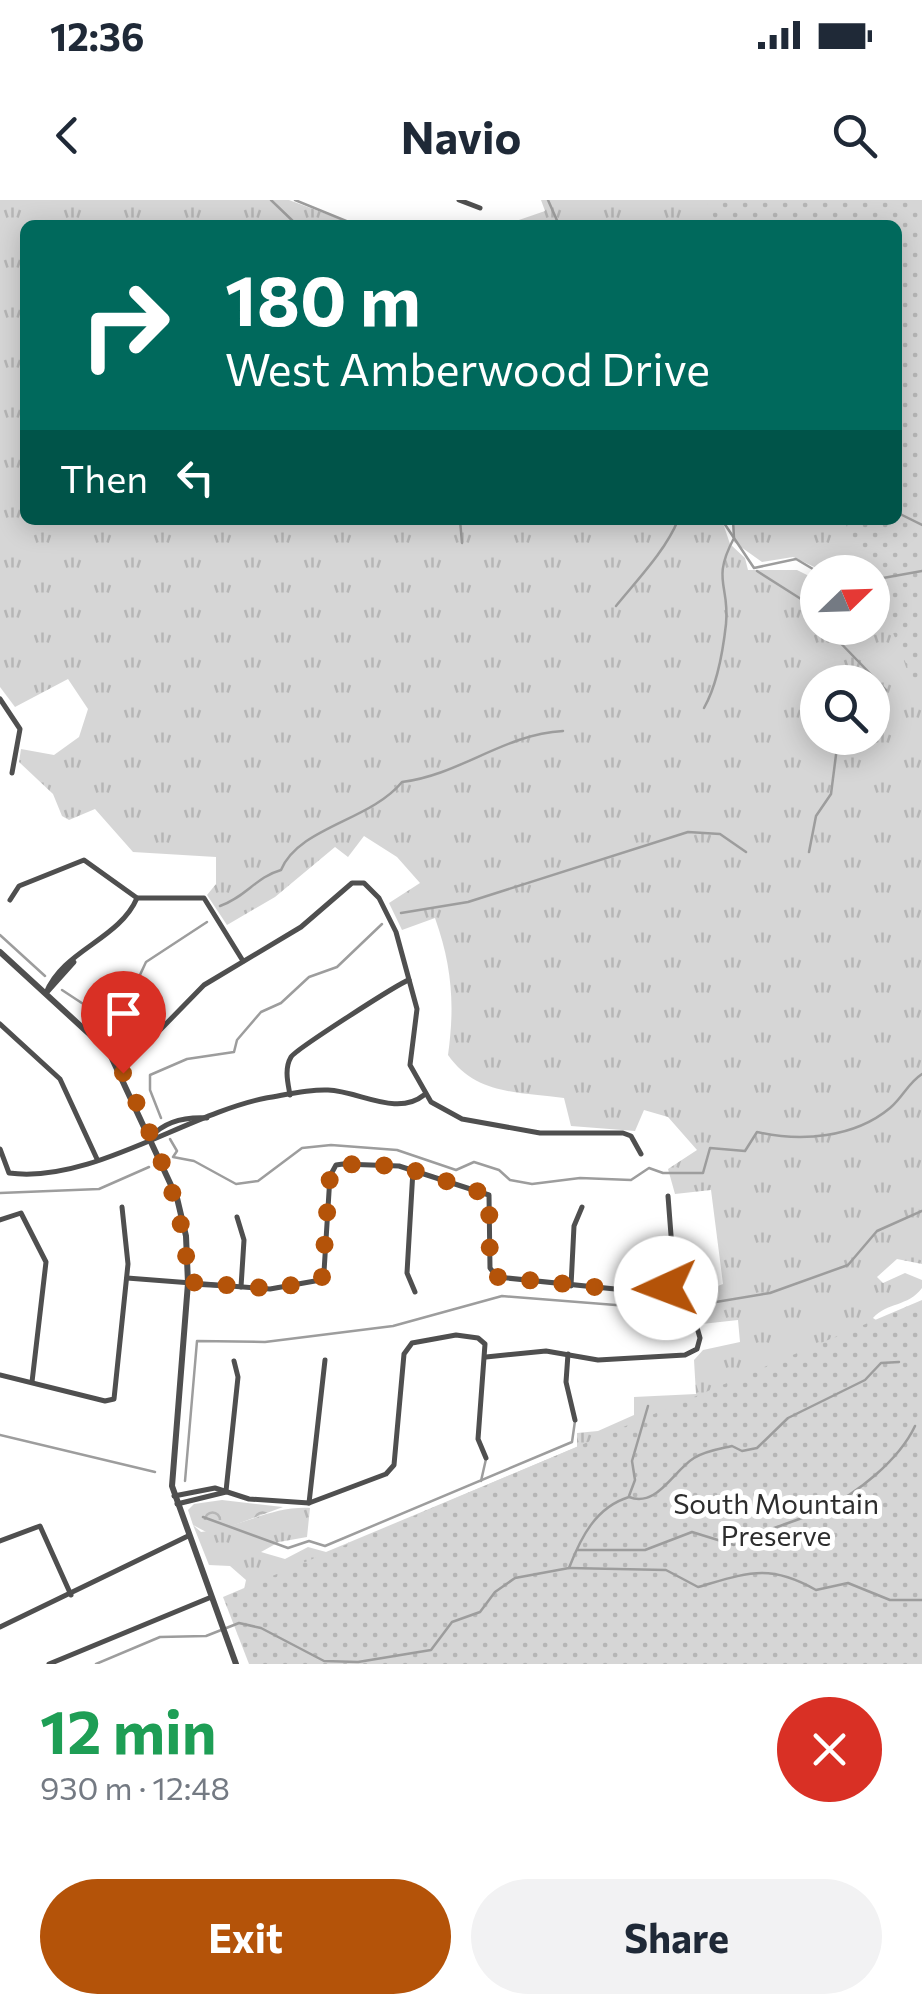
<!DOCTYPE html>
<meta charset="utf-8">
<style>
:root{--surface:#fff;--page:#f2f2f3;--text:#1f2937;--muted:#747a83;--accent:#b45309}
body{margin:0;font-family:Commissioner,sans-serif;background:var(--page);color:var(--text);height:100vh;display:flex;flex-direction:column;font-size:38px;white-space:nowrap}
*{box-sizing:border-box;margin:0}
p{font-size:32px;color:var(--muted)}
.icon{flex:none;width:55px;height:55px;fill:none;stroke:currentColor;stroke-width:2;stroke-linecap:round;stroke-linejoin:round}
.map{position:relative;height:1464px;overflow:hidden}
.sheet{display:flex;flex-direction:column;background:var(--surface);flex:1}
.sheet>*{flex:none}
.top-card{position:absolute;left:20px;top:20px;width:882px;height:305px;border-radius:15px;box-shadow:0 5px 25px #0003;background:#00695c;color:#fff;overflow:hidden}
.needle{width:65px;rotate:67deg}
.tools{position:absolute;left:800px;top:355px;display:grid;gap:20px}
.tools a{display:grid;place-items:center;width:90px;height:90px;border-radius:50%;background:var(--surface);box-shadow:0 5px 25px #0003;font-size:50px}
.pin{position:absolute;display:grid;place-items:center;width:85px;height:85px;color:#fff;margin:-102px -42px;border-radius:50% 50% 50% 0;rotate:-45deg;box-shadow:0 0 10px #0007}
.pin .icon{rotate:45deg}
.me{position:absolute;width:110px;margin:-55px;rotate:268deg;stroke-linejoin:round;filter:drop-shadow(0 0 8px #0008)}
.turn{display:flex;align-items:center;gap:35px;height:210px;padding:0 40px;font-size:45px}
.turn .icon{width:130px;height:130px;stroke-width:2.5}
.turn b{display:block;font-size:70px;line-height:85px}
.then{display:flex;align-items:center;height:95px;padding:0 40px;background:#0003;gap:20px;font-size:38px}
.round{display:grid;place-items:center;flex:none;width:105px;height:105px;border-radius:52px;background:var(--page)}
.head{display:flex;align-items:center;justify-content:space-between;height:170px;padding:0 40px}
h1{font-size:60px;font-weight:700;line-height:75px;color:#1e9e55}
.primary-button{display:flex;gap:20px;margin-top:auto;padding:20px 40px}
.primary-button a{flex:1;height:115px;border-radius:60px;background:var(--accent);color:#fff;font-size:40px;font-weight:700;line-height:115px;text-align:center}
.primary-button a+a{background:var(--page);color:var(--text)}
.status{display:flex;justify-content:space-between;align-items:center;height:70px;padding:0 50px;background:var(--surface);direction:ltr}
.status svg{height:28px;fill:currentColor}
header{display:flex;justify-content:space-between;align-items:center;height:130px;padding:0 40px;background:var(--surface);font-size:45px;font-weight:700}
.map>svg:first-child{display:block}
.grass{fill:url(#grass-tufts);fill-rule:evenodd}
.forest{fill:url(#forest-crowns)}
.park{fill:url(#park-dots)}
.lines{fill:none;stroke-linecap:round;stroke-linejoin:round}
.stream{stroke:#9d9d9d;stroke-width:2.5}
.minor{stroke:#4f4f4f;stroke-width:5}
.tertiary{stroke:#4f4f4f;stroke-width:6}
.route{stroke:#b45309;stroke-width:18;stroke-dasharray:0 32.4}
.labels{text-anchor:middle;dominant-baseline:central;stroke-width:10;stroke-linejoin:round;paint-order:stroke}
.park-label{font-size:28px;fill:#2d2d2d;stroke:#fff}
</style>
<div class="status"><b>12:36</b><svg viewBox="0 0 49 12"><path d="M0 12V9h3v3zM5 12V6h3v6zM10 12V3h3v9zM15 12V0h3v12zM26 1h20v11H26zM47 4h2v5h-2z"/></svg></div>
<header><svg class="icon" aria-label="back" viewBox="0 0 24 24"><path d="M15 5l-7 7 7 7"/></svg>Navio<svg class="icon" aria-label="search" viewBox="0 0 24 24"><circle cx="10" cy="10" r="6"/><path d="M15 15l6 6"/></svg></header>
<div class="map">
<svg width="922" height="1464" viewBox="0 0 922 1464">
<defs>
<pattern id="grass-tufts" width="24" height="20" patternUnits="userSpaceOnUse" patternTransform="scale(2.5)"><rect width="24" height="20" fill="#d6d6d6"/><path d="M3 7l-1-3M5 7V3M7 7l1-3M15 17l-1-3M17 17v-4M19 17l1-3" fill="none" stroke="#b6b6b6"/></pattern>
<pattern id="forest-crowns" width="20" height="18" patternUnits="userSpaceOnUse" patternTransform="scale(2.5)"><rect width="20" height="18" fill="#d6d6d6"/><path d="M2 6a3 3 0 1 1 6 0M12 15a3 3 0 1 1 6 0" fill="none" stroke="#b6b6b6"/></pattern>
<pattern id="park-dots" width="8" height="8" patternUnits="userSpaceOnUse" patternTransform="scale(2.5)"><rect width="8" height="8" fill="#d6d6d6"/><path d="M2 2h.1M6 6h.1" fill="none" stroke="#b6b6b6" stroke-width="1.8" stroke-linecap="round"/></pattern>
</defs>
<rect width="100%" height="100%" fill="#fff"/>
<g class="grass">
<path d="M0,0H289L356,25H25V320H722L730,344L745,358L748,370H797L817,380L818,428H872L873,394L922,381V1064L897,1059L877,1077L883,1083L905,1073L922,1080V1088C908,1107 887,1102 873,1118L879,1122L922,1464L243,1394L246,1380L230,1366L209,1365L193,1325L201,1332C240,1328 270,1306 310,1308L307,1337L279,1342L261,1352L285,1359L308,1347L326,1352L577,1247V1233L598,1231L634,1215V1197L696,1194L694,1160L703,1150L740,1142L738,1120L702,1124L694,1095L723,1084L711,990L675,994L668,969L697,950L668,917L644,910L635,931L571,926L564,898C519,892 476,895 448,855C455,805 452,766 435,718L402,730L389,703L420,683L397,657L364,636L348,657L335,647L275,697L227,725L207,695L216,684V657L133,652L95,609L69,620L62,616L53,594L19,562L21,549L54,555L79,537L88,509L68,479L15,507L0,487ZM818,482H872V538H818Z"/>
<polygon points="541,0 922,0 917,367 825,372 793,357 762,362 734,342 734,320 898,320 898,25 504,25 545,11"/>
</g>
<polygon class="forest" points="222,1300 283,1307 210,1334 193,1325 188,1310 194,1304"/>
<g class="park">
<polygon points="706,0 922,0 922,501 873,386 872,372 866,372 844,320 898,320 898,25 717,25"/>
<polygon points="922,1100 922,1464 249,1464 223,1397"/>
</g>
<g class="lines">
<g class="stream">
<polyline points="271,0 297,25"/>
<polyline points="295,0 356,25"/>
<polyline points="548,0 559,25"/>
<polyline points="898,313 922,325"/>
<polyline points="460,320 462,343"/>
<polyline points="733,320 734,338 754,368 796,359 818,372"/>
<polyline points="757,371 801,399 818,418"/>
<polyline points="872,380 922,371"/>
<path d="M616,406C638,379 666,350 678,320"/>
<polyline points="826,428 886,490 872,506"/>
<path d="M704,508C717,485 723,451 726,424C730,385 711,381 734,338L722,320"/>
<polyline points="809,652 816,616 831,594 837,547 846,538"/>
<path d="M220,706C246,697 256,677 281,670C299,627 370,621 402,582C460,575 504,534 563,531"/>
<polyline points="401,713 468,702 688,632 720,634 746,652"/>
<polyline points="0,735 45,776"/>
<polyline points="62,790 100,815 124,785 139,777 146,762 207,722"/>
<polyline points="161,918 150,890 150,875 187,859 234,852 237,840 261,812 281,803 309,777 337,767 382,724"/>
<path d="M170,939L177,951L173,957L194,961L236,984L258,981L302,948L331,945L397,950L456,970L474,962L499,970L510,980L532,984L580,978L631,980L649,968L663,973H703L710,948L745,951L757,932C801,942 854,938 890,908C903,897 908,883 922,874"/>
<polyline points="0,993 99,989 149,967"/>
<polyline points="0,1235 155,1272"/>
<polyline points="185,1281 197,1141 265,1142 393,1126 502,1096 641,1107 698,1105 770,1093 848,1065 877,1031 922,1011"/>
<polyline points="481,1281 486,1259"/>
<polyline points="629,1296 635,1280 632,1261 648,1206"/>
<polyline points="203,1317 288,1348 309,1341 325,1346 572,1242 575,1221"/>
<path d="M578,1350H645L692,1332L734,1345C764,1329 793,1323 822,1310C857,1294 899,1260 915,1226"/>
<path d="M569,1368L666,1370L698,1387C747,1373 769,1363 816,1390L848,1383L890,1400H922"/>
<path d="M96,1464L160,1437L206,1436L239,1423L261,1428L324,1461L358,1462L431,1450L452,1422L480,1412L495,1392L515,1378L569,1368C581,1337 596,1307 629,1297C657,1308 673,1271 694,1258C705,1251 719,1249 732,1246L742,1251L757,1248L788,1218L865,1180L881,1163L899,1162"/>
</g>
<g class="minor">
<polyline points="459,0 480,8"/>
<polyline points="0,499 20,529 12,573"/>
<polyline points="10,700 19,686 84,660 137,698 204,698 243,761"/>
<polyline points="48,791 74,762"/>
<path d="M46,793C63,750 119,740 137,698"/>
<polyline points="0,824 60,879 97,959"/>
<polyline points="160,830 204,785 301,727 352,683 364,683 379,698 396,732 417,809 410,865 431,902 462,919 540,933 623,933 631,936 641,954"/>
<path d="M290,895C288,883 284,869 291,857C295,850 399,783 409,780"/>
<path d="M151,937C165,921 186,917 207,918"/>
<path d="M0,949L9,973C91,984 186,914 266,898C285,895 308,889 328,890C359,891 397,917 424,895"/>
<polyline points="413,970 407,1073 415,1092"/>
<polyline points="237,1017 244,1040 241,1087"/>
<polyline points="0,1020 21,1013 46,1062 32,1182"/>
<polyline points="127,1078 270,1089 315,1081 324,1072 330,976 336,965 343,964 399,966 489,995 490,1068 497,1077 625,1090 675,1087"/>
<polyline points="191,1084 229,1086"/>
<polyline points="571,1086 574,1026 582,1007"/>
<polyline points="568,1154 566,1182 575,1220"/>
<polyline points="486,1157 546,1151 598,1160 685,1155 697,1149 700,1138 688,1096 675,1087 668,996"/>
<polyline points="0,1175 105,1201 114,1199 128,1064 122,1007"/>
<polyline points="226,1291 238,1177 234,1161"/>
<polyline points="174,1296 215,1288 249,1299 309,1303 386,1274 394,1265 404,1154 412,1143 456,1135 478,1138 485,1144 478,1239 486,1258"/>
<polyline points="309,1303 325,1160"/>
<polyline points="177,1304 226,1292"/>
<polyline points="0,1341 40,1326 71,1395"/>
<polyline points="0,1427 188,1336"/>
<polyline points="49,1464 209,1398"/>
</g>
<polyline class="tertiary" points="0,752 109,852 177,998 186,1036 188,1083 172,1286 236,1464"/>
</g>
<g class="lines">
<path class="route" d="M123,873C154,942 186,1006 188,1082L277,1089L322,1077L330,976L336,965L343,964L400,966L489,995L490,1068L498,1077L625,1090L666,1088"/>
</g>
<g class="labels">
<g class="park-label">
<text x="776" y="1303">South Mountain<tspan x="776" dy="32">Preserve</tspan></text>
</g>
</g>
</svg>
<div class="tools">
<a><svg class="needle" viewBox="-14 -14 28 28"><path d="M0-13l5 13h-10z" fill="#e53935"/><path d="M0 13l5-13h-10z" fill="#747a83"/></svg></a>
<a><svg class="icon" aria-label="search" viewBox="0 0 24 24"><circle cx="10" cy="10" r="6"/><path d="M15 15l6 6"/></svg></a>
</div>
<div class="pin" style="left:123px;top:873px;background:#d93025"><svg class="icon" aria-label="arrive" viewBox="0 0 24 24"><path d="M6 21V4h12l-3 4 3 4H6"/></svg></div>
<svg class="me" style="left:666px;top:1088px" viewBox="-20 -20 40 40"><circle r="19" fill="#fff"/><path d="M0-13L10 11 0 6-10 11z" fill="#b45309"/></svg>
<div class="top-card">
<div class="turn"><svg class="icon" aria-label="right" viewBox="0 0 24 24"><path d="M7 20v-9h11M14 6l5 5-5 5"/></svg><div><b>180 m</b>West Amberwood Drive</div></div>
<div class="then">Then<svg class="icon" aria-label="left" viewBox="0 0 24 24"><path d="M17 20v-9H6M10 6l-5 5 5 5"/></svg></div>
</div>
</div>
<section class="sheet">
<div class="head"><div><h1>12 min</h1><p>930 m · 12:48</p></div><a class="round" style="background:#d93025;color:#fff"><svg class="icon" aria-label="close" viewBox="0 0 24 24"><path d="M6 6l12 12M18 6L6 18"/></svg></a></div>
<div class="primary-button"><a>Exit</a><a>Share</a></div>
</section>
